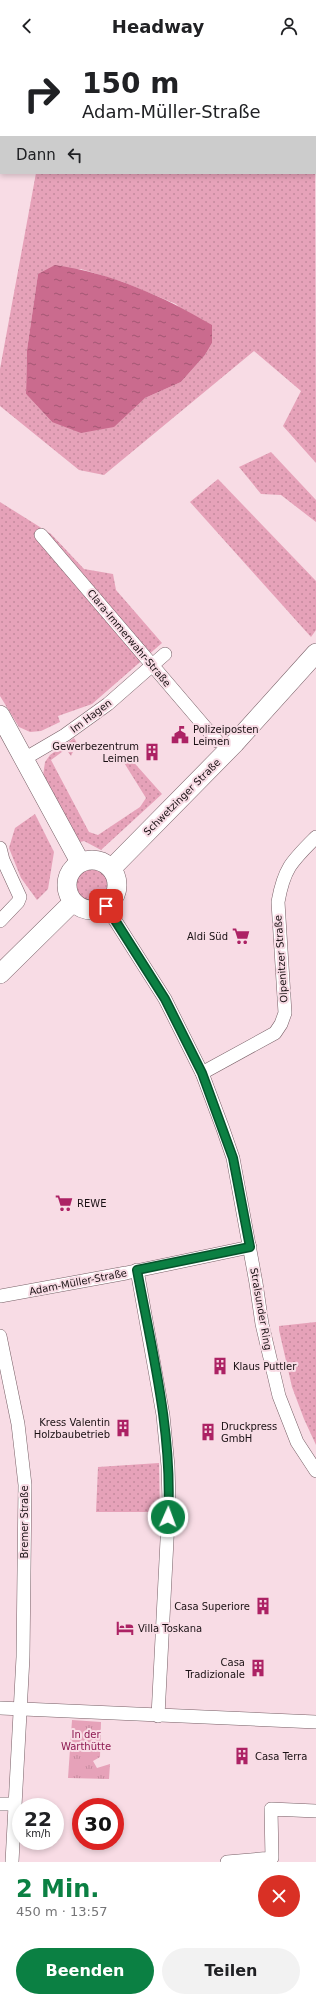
<!DOCTYPE html>
<html lang="de">
<meta charset="utf-8">
<style>
:root{--surface:#fff;--page:#f2f2f2;--text:#202124;--muted:#757577;--accent:#0b8043}
body{margin:0;font-family:"DejaVu Sans",sans-serif;background:var(--page);color:var(--text);height:100vh;display:flex;flex-direction:column;font-size:15px;white-space:nowrap}
*{box-sizing:border-box;margin:0}
p{font-size:13px;color:var(--muted)}
.icon{flex:none;width:22px;height:22px;fill:none;stroke:currentColor;stroke-width:2;stroke-linecap:round;stroke-linejoin:round}
.map{position:relative;height:1810px;overflow:hidden}
.side{display:flex;flex-direction:column;background:var(--surface);flex:1}
.side>*{flex:none}
.guide{position:absolute;left:0px;top:0px;width:316px;height:122px;box-shadow:0 2px 6px #0003;background:#fff;color:var(--text);overflow:hidden}
.speed{position:absolute;left:12px;top:1746px;display:flex;gap:8px;font-size:20px;font-weight:700;text-align:center}
.speed>*{display:grid;place-content:center;width:52px;height:52px;border-radius:50%;background:var(--surface);box-shadow:0 2px 6px #0003;line-height:1}
.speed small{font-size:10px;font-weight:400}
.speed .limit{border:6px solid #d22;background:#fff;color:#111}
.pin{position:absolute;display:grid;place-items:center;width:34px;height:34px;color:#fff;margin:-17px;border-radius:8px;box-shadow:0 2px 6px #0006}
.me{position:absolute;width:44px;margin:-22px;rotate:2deg;stroke-linejoin:round;filter:drop-shadow(0 0 3px #0008)}
.turn{display:flex;align-items:center;gap:14px;height:84px;padding:0 16px;font-size:18px}
.turn .icon{width:52px;height:52px;stroke-width:2.5}
.turn b{display:block;font-size:28px;line-height:34px}
.then{display:flex;align-items:center;height:38px;padding:0 16px;background:#0003;gap:8px;font-size:15px}
.round{display:grid;place-items:center;flex:none;width:42px;height:42px;border-radius:21px;background:var(--page)}
.headline{display:flex;align-items:center;justify-content:space-between;height:68px;padding:0 16px}
h1{font-size:24px;font-weight:600;line-height:30px;color:var(--accent)}
.button{display:flex;gap:8px;margin-top:auto;padding:8px 16px}
.button a{flex:1;height:46px;border-radius:24px;background:var(--accent);color:#fff;font-size:16px;font-weight:600;line-height:46px;text-align:center}
.button a+a{background:var(--page);color:var(--text)}
header{display:flex;justify-content:space-between;align-items:center;height:52px;padding:0 16px;background:var(--surface);font-size:18px;font-weight:600}
.map>svg:first-child{display:block}
.grass{fill:url(#grass-dots);fill-rule:evenodd}
.park{fill:url(#park-tufts)}
.water{fill:url(#water-ripples)}
.lines{fill:none;stroke-linecap:round;stroke-linejoin:round}
.street-casing{stroke:#775f66;stroke-width:14}
.secondary-casing{stroke:#775f66;stroke-width:20}
.street{stroke:#fff;stroke-width:13}
.secondary{stroke:#fff;stroke-width:19}
.route-casing{stroke:#07532c;stroke-width:10}
.route{stroke:#0b8043;stroke-width:7}
.labels{text-anchor:middle;dominant-baseline:central;stroke-width:4;stroke-linejoin:round;paint-order:stroke}
.street-label{font-size:10px;fill:#191013;stroke:#f8dce5}
.poi-label{font-size:10px;fill:#191013;stroke:#f8dce5;text-anchor:start}
.park-label{font-size:10px;fill:#8d1951;stroke:#f8dce5}
</style>
<header><svg class="icon" aria-label="back" viewBox="0 0 24 24"><path d="M15 5l-7 7 7 7"/></svg>Headway<svg class="icon" aria-label="person" viewBox="0 0 24 24"><circle cx="12" cy="8" r="4"/><path d="M4 21q1-7 8-7t8 7"/></svg></header>
<div class="map">
<svg width="316" height="1810" viewBox="0 0 316 1810">
<defs>
<pattern id="grass-dots" width="8" height="8" patternUnits="userSpaceOnUse"><rect width="8" height="8" fill="#e6a2b9"/><path d="M2 2h.1M6 6h.1" fill="none" stroke="#c58a9e" stroke-width="1.8" stroke-linecap="round"/></pattern>
<pattern id="park-tufts" width="24" height="20" patternUnits="userSpaceOnUse"><rect width="24" height="20" fill="#e6a2b9"/><path d="M3 7l-1-3M5 7V3M7 7l1-3M15 17l-1-3M17 17v-4M19 17l1-3" fill="none" stroke="#c58a9e"/></pattern>
<pattern id="water-ripples" width="26" height="14" patternUnits="userSpaceOnUse"><rect width="26" height="14" fill="#ca6b8e"/><path d="M2 4q2-2 4 0t4 0M15 11q2-2 4 0t4 0" fill="none" stroke="#a35773"/></pattern>
</defs>
<rect width="100%" height="100%" fill="#f8dce5"/>
<g class="grass">
<path d="M315,39L316,411L283,374L301,339L254,299L104,423L79,418L0,354V317L36,121H315ZM81,217L123,230L176,252L212,291L205,303L181,330L145,346L52,370L26,342L27,298L38,222Z"/>
<polygon points="271,400 316,448 316,470 281,443 261,442 239,415"/>
<polygon points="218,427 316,529 316,578 311,585 190,450"/>
<polygon points="0,450 51,482 84,517 113,522 116,538 162,591 92,652 58,664 60,670 41,679 30,680 19,675 0,644"/>
<polygon points="74,686 77,691 71,704 66,697 51,708 89,780 98,783 140,755 146,746 123,709 129,705 162,742 101,798 84,789 80,790 43,724 45,710 50,703"/>
<polygon points="35,762 54,800 48,837 37,848 21,826 9,796 15,776"/>
<circle cx="92" cy="833" r="16"/>
<polygon points="316,1270 316,1393 304,1367 292,1335 279,1278 279,1274"/>
<polygon points="159,1411 160,1460 96,1460 98,1415"/>
</g>
<polygon class="park" points="72,1668 101,1670 100,1705 93,1709 97,1716 110,1712 109,1727 68,1726"/>
<g class="water">
<polygon points="189,0 316,0 316,39 315,1"/>
<path d="M55,213C111,221 163,244 212,273V291L205,303L181,330L145,346L114,375L81,381L52,370L26,342L27,298L38,222Z"/>
</g>
<g class="lines">
<g class="street-casing">
<g id="street">
<polyline points="41,483 217,689"/>
<polyline points="24,707 65,683 108,652 165,602"/>
<polyline points="0,796 3,808 20,845 18,850 0,869"/>
<polyline points="106,854 165,947 202,1021 223,1077 233,1106 256,1231 262,1272 279,1344 297,1390 316,1419"/>
<path d="M202,1021L275,981L281,972L285,961L278,850C284,816 292,809 316,785"/>
<polyline points="137,1218 163,1363 168,1414 169,1449 158,1664"/>
<polyline points="0,1244 126,1221 250,1195"/>
<polyline points="0,1284 18,1372 25,1433 23,1605 12,1810"/>
<polyline points="0,1656 316,1670"/>
<polyline points="0,1752 14,1752"/>
<polyline points="227,1810 272,1806 271,1757 316,1759"/>
</g>
</g>
<g class="secondary-casing">
<g id="secondary">
<polyline points="0,663 80,810"/>
<circle cx="92" cy="833" r="25"/>
<polyline points="112,816 235,691 316,601"/>
<polyline points="0,922 73,850"/>
</g>
</g>
<use href="#street" class="street"/>
<use href="#secondary" class="secondary"/>
</g>
<g class="lines">
<g class="route-casing">
<path id="route" d="M106,854L165,947L202,1021L233,1106L250,1195L137,1218C152,1299 173,1382 168,1465"/>
</g>
<use href="#route" class="route"/>
</g>
<defs>
<g id="civic-bare" transform="scale(1.38)"><path d="M-.6-6.5H3V-4.5H.6V-3L4-1V1h2V6H-6V1h2V-1L-.6-3ZM-1.2 2.5V6h2.4V2.5Z" fill="#ac2264" stroke="#f8dce5" stroke-width="2.5" paint-order="stroke"/></g>
<g id="building-bare" transform="scale(1.38)"><path d="M-4-6H4V6H1V3H-1V6H-4ZM-2.5-4.3h1.7v1.8h-1.7ZM.8-4.3h1.7v1.8H.8ZM-2.5-1h1.7V.8h-1.7ZM.8-1h1.7V.8H.8Z" fill="#ac2264" stroke="#f8dce5" stroke-width="2.5" paint-order="stroke"/></g>
<g id="supermarket-bare" transform="scale(1.38)"><path d="M-6-5.5h2.5l.6 2H6L4.5 2H-2.5L-4.4-4H-6ZM-1.5 3.2a1.3 1.3 0 1 0 .1 0ZM3 3.2a1.3 1.3 0 1 0 .1 0Z" fill="#ac2264" stroke="#f8dce5" stroke-width="2.5" paint-order="stroke"/></g>
<g id="hotel-bare" transform="scale(1.38)"><path d="M-6-4.5h1.5V1H6V5H4.5V3h-9V5H-6ZM-4 0a1.8 1.8 0 1 1 3.6 0ZM.5 0V-2.5h3Q6-2.5 6 0Z" fill="#ac2264" stroke="#f8dce5" stroke-width="2.5" paint-order="stroke"/></g>
</defs>
<g fill-rule="evenodd">
<use href="#civic-bare" x="180" y="683"/>
<use href="#building-bare" x="152" y="700"/>
<use href="#supermarket-bare" x="241" y="884"/>
<use href="#supermarket-bare" x="64" y="1151"/>
<use href="#building-bare" x="220" y="1314"/>
<use href="#building-bare" x="123" y="1376"/>
<use href="#building-bare" x="208" y="1380"/>
<use href="#building-bare" x="263" y="1554"/>
<use href="#hotel-bare" x="125" y="1576"/>
<use href="#building-bare" x="258" y="1616"/>
<use href="#building-bare" x="242" y="1704"/>
</g>
<g class="labels">
<g class="street-label">
<text transform="translate(129 586) rotate(50)">Clara-Immerwahr-Straße</text>
<text transform="translate(91 664) rotate(-37)">Im Hagen</text>
<text transform="translate(182 745) rotate(-45)">Schwetzinger Straße</text>
<text transform="translate(281 907) rotate(-94)">Olpenitzer Straße</text>
<text transform="translate(78 1230) rotate(-11)">Adam-Müller-Straße</text>
<text transform="translate(261 1257) rotate(80)">Stralsunder Ring</text>
<text transform="translate(24 1470) rotate(-90)">Bremer Straße</text>
</g>
<g class="poi-label">
<text x="193" y="677">Polizeiposten<tspan x="193" dy="12">Leimen</tspan></text>
<text x="139" y="694" text-anchor="end">Gewerbezentrum<tspan x="139" dy="12">Leimen</tspan></text>
<text x="228" y="884" text-anchor="end">Aldi Süd</text>
<text x="77" y="1151">REWE</text>
<text x="233" y="1314">Klaus Puttler</text>
<text x="110" y="1370" text-anchor="end">Kress Valentin<tspan x="110" dy="12">Holzbaubetrieb</tspan></text>
<text x="221" y="1374">Druckpress<tspan x="221" dy="12">GmbH</tspan></text>
<text x="250" y="1554" text-anchor="end">Casa Superiore</text>
<text x="138" y="1576">Villa Toskana</text>
<text x="245" y="1610" text-anchor="end">Casa<tspan x="245" dy="12">Tradizionale</tspan></text>
<text x="255" y="1704">Casa Terra</text>
</g>
<g class="park-label">
<text x="86" y="1682">In der<tspan x="86" dy="12">Warthütte</tspan></text>
</g>
</g>
</svg>
<div class="speed"><div>22<small>km/h</small></div><div class="limit">30</div></div>
<div class="pin" style="left:106px;top:854px;background:#d93025"><svg class="icon" aria-label="arrive" viewBox="0 0 24 24"><path d="M6 21V4h12l-3 4 3 4H6"/></svg></div>
<svg class="me" style="left:168px;top:1465px" viewBox="-20 -20 40 40"><circle r="17" fill="#0b8043" stroke="#fff" stroke-width="3"/><path d="M0-11L8 9 0 5-8 9z" fill="#fff"/></svg>
<div class="guide">
<div class="turn"><svg class="icon" aria-label="right" viewBox="0 0 24 24"><path d="M7 20v-9h11M14 6l5 5-5 5"/></svg><div><b>150 m</b>Adam-Müller-Straße</div></div>
<div class="then">Dann<svg class="icon" aria-label="left" viewBox="0 0 24 24"><path d="M17 20v-9H6M10 6l-5 5 5 5"/></svg></div>
</div>
</div>
<section class="side">
<div class="headline"><div><h1>2 Min.</h1><p>450 m · 13:57</p></div><a class="round" style="background:#d93025;color:#fff"><svg class="icon" aria-label="close" viewBox="0 0 24 24"><path d="M6 6l12 12M18 6L6 18"/></svg></a></div>
<div class="button"><a>Beenden</a><a>Teilen</a></div>
</section>
